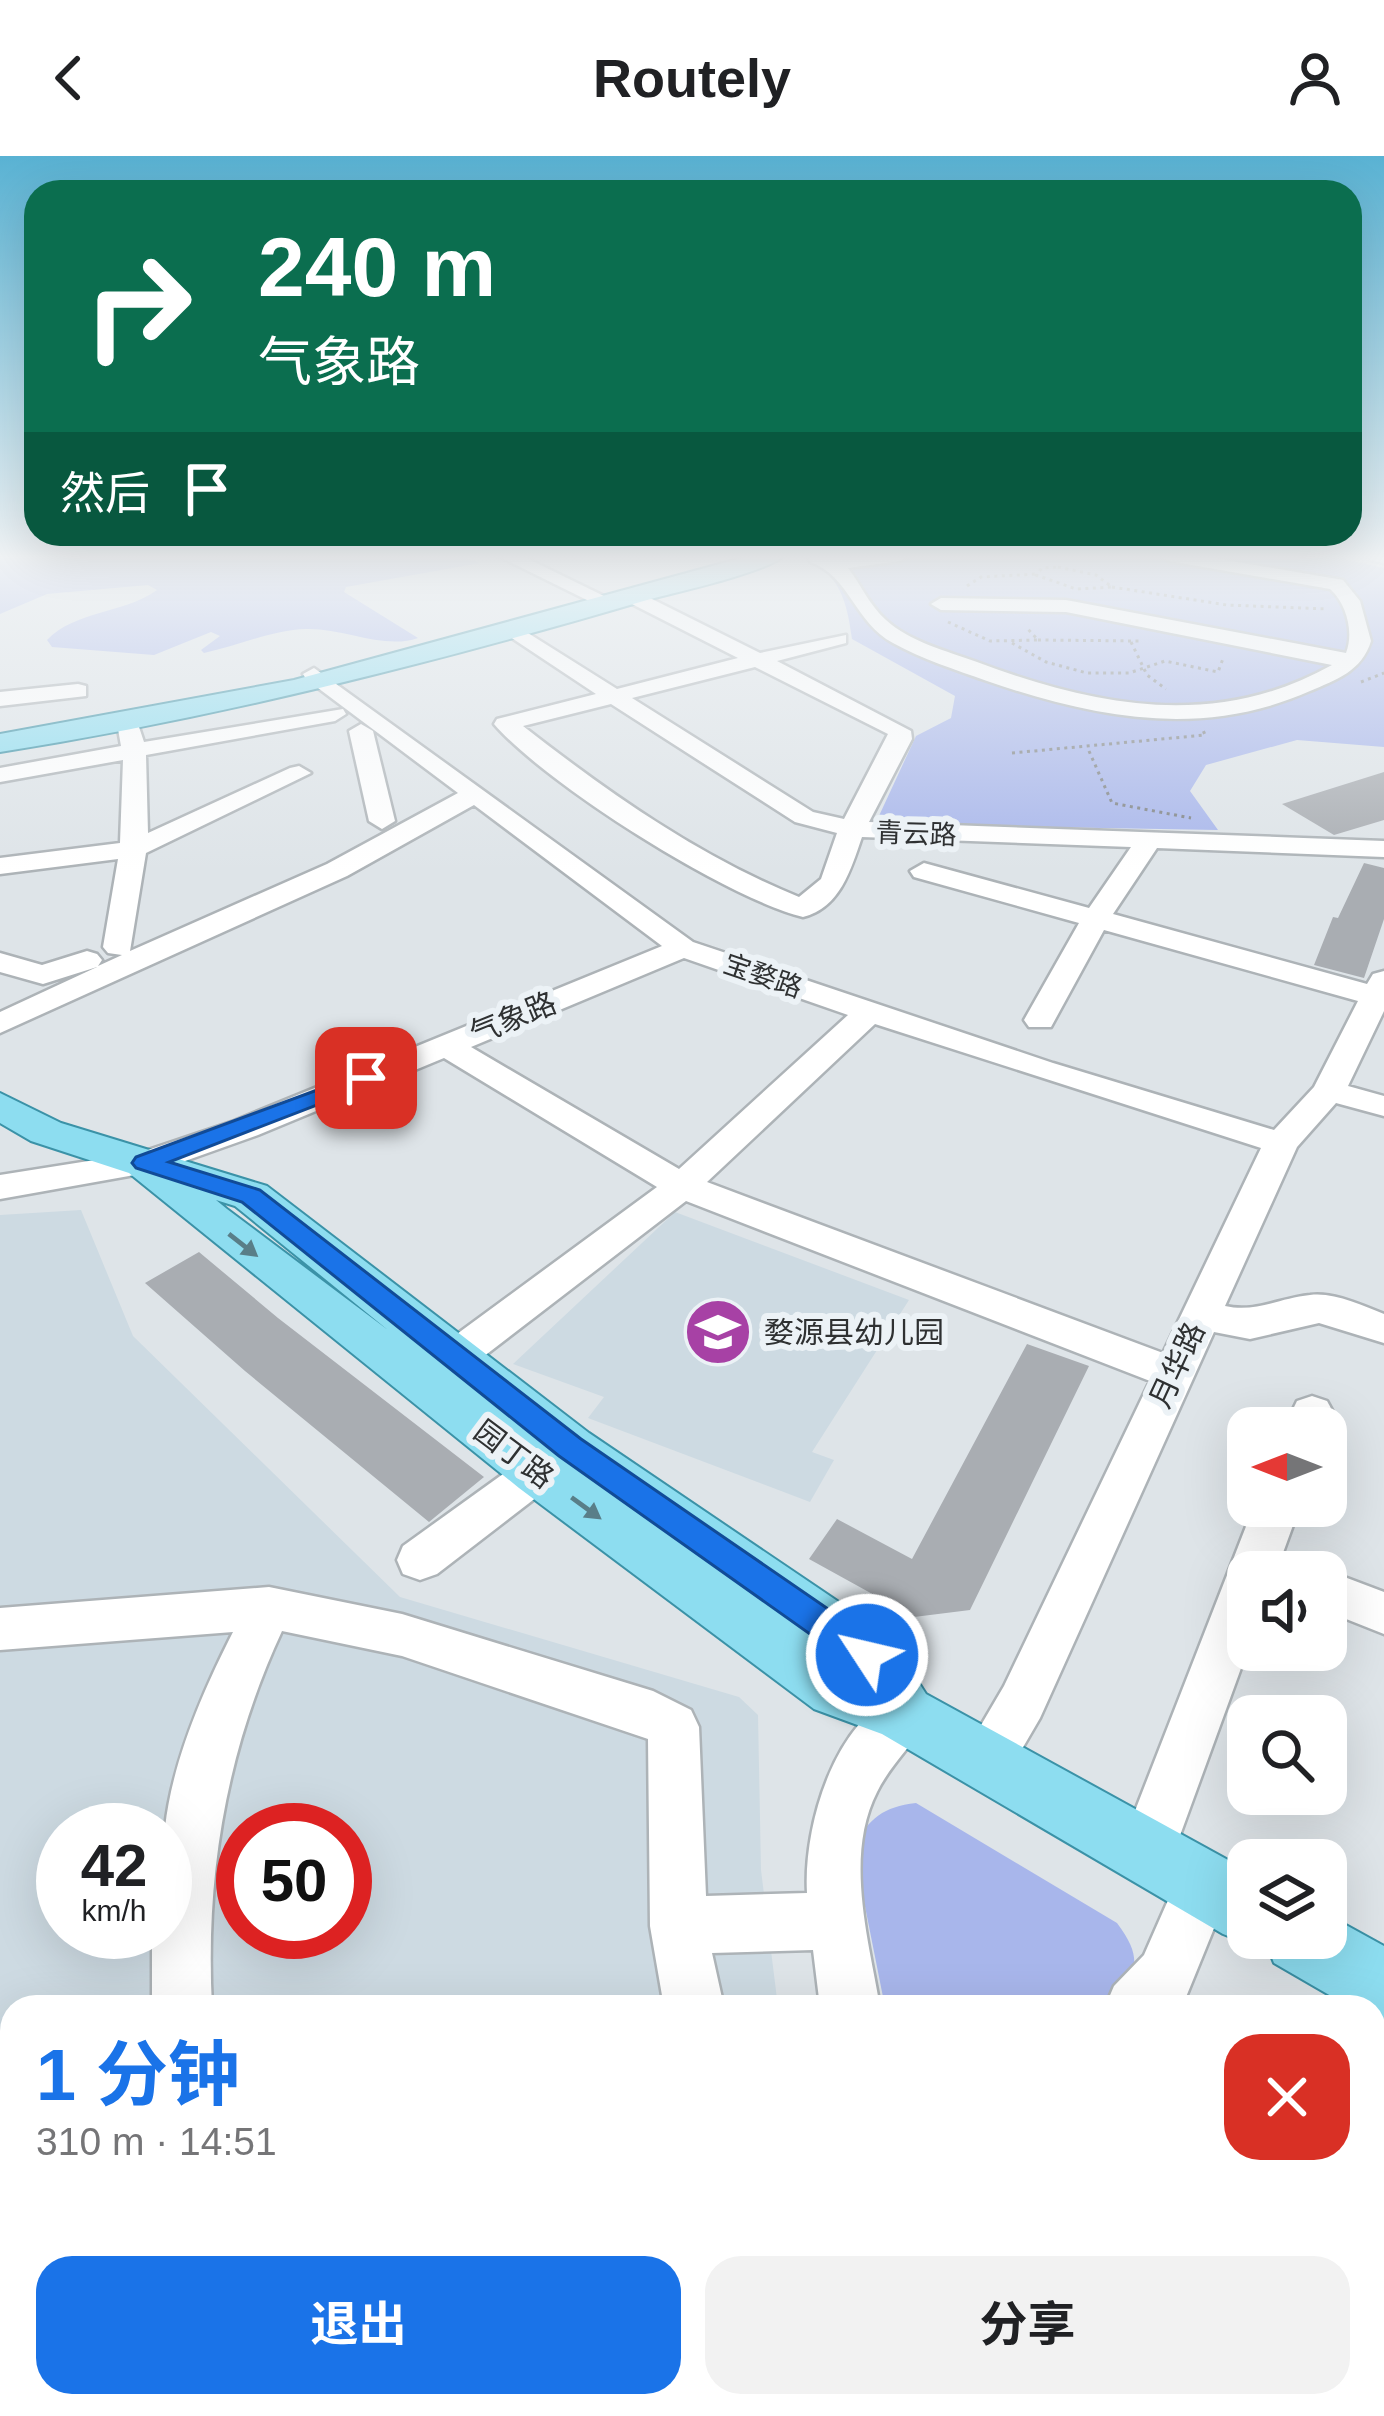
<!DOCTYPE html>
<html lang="zh">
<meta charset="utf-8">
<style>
:root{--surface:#fff;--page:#f2f2f2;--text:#202124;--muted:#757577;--accent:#1a73e8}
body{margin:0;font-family:Helvetica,"Noto Sans SC",sans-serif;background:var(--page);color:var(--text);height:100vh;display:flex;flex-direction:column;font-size:45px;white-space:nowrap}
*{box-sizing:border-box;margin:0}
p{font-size:39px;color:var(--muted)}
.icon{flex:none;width:66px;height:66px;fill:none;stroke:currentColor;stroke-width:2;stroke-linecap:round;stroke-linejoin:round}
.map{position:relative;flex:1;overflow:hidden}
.details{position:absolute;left:0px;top:1839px;width:1386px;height:423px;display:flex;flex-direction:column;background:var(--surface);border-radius:36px 36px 0 0;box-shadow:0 12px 48px #0002}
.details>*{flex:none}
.hud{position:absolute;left:24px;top:24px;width:1338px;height:366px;border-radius:36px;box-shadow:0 12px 48px #0002;background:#0b6e4f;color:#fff;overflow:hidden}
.needle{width:78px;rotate:270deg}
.tools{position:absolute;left:1227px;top:1251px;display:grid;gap:24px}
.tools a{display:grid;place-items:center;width:120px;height:120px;border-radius:24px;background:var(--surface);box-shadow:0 12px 48px #0002;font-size:60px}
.speed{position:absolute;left:36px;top:1647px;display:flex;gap:24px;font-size:60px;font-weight:700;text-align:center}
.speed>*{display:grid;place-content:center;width:156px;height:156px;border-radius:50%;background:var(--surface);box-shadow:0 12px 48px #0002;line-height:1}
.speed small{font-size:30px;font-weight:400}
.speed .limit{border:18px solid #d22;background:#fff;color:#111}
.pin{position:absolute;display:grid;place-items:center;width:102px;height:102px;color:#fff;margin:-51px;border-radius:24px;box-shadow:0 6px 18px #0006}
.me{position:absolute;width:132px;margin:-66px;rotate:305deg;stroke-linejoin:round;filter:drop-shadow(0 0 9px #0008)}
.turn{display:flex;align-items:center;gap:42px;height:252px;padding:0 36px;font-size:54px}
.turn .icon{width:156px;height:156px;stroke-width:2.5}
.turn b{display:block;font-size:84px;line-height:102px}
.then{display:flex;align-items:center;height:114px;padding:0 36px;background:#0003;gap:24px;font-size:45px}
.round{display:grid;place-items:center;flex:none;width:126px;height:126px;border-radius:36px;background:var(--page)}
.overview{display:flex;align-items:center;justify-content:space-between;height:204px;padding:0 36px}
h1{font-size:72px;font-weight:700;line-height:90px;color:var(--accent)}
.action{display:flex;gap:24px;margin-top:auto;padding:24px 36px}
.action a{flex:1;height:138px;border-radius:36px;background:var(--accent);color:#fff;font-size:48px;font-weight:700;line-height:138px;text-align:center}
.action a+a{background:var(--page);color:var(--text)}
header{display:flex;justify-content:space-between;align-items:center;height:156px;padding:0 36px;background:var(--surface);font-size:54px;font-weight:700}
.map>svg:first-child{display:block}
.built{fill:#cddae2;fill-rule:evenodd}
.green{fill:#a8b6eb}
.building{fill:#a9adb2}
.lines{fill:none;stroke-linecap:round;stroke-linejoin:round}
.minor-casing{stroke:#adb3b7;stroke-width:5}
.major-casing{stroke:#3b92a7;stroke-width:4}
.path{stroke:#7f8385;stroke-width:3;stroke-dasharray:3 4.5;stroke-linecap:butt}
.minor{fill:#fff;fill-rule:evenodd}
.major{fill:#8dddf0;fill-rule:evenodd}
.oneway{fill:#597e88}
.route{fill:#1a73e8;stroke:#114b97;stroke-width:3}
.labels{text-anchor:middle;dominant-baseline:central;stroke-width:12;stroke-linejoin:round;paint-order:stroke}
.far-street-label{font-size:27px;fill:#2f3132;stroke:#ecf2f6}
.street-label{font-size:30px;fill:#2f3132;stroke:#ecf2f6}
.poi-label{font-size:30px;fill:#2f3132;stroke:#ecf2f6;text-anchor:start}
</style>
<header><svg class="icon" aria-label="back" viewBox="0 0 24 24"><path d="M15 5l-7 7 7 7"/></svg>Routely<svg class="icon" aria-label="person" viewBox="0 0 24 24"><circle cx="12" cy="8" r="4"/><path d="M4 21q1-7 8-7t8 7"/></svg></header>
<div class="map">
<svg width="1384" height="2260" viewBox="0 0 1384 2260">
<rect width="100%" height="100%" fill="#dee4e8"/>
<g class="built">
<path d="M81,1054L133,1180L400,1441L739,1541L758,1559L761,1714L778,1851H12V2250H504L490,2260H0V1059ZM63,1674H165V1776H63ZM243,1674H345V1776H243Z"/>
<polygon points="675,1056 909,1144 812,1296 834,1304 810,1346 588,1262 604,1241 513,1208"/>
</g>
<g class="green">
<path d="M0,400H460L480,407L346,431L344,436L418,482C384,494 345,472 306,473C272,474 237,490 204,497L201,494L220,480L211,476L154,499L52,491L47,484C74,455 126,457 157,434L148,429L47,438L0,458Z"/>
<path d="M810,400H1332L1384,412V591L1297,584L1206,609L1190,635L1218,674L939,669L878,662L916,580L951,562L955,540L852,483C847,446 840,417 803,402Z"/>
<path d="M916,1647L1117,1767C1143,1802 1136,1812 1120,1851H885L853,1690C870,1662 883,1651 916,1647Z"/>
</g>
<g class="building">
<polygon points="1384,616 1384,664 1334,679 1282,648"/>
<polygon points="1364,707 1384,712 1384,763 1364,822 1314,809 1333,761 1338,762"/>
<polygon points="199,1096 278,1162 484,1321 429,1366 245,1215 145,1127"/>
<polygon points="1027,1188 1089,1210 970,1454 914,1461 809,1403 837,1363 912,1403"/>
</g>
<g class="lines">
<g class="minor-casing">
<g id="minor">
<polygon points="498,400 522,400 606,441 589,445"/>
<path d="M808,400H909L900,405L848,412C861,429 870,450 886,464C910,486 947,495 977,506C1096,551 1216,574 1332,509L1066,456L941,454L931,448L941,442L1066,444L1346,497C1354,477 1347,448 1330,433L1169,405L1160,400H1202L1343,424L1360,445L1371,485C1362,515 1336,524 1310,535C1202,583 1095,562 987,525C956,514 922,503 893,487C855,467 849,419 810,406Z"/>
<polygon points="1368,400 1384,400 1384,407 1371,404"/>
<path d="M626,437H640L760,497L846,479V487L777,505L911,575L912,583L869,666L1384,685V701L1157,692L1113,758L1367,828L1373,818L1384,815V855L1348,930L1384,940V960L1336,947L1297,991L1225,1150C1256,1157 1279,1142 1310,1139C1334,1136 1361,1149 1384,1158V1187L1319,1167L1250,1183L1214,1176L1040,1562L1005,1622L986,1630L967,1622L960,1605L1004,1530L1150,1225L686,1045L470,1211L456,1215L442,1211L436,1200L442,1189L657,1031L444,902L258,979L157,1015L0,1043V1019L139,997L234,965L662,790L474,649L347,720L0,877V856L97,811L43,828L0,816V797L42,809L87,795L97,798L102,804L98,810L122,799L108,797L103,791L118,703L0,718V702L120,687L123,604L0,626V612L121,590L118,573L130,566L138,568L144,586L343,553L346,558L335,565L146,599L148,677L290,612L299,610L311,617L146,697L130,795L327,708L458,637L306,523L303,518L314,512L693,786L1053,907L1274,974L1314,931L1358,845L1104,774L1051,871H1029L1024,864L1079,767L914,721L910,715L924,707L1089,752L1131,691L862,681C851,713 840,752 803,761C726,742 546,628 494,568L497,563L596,538L495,471L512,467L617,533L738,502L626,445ZM755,511L888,578L844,663L813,656L632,542ZM611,548L795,666L837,677L821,723L799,741C698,700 609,637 523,570ZM684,802L848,859L679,1013L471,891ZM875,868L1261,992L1163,1197L707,1026Z"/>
<polygon points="78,528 86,530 86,540 0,550 0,536"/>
<polygon points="361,568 373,575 395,665 382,673 369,665 349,575"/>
<polygon points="1312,1240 1327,1245 1333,1256 1326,1275 1284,1272 1297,1245"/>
<polygon points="561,1282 576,1287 583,1299 576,1311 437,1418 420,1424 403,1418 397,1404 403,1390 546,1287"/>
<polygon points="1254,1350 1300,1350 1276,1416 1248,1416 1248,1493 1167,1715 1147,1723 1127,1715 1119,1696"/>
<polygon points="1326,1414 1384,1436 1384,1478 1326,1455 1326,1416 1320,1416"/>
<path d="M269,1431L402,1458L653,1535L691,1554L699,1571L706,1740L807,1737C803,1670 835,1561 904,1535L922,1541L930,1558C916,1587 891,1607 877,1636C844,1700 869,1785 880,1851H820L813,1794L712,1797L724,1851H664L650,1770L648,1583L402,1500L282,1475C226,1595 205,1720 212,1851H152V1776H165C165,1742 162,1705 165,1672C172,1606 203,1535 233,1476L0,1494V1452Z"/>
<polygon points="1204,1700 1224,1708 1232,1728 1186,1841 1176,1851 1105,1851 1114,1830 1144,1799 1184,1708"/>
<polygon points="1384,1843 1384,1903 1374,1907 1374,1851 1364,1851"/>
<polygon points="1384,1937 1384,2005 1374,2010 1374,1941"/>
<polygon points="164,2250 234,2250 235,2260 163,2260"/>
<polygon points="364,2250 445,2250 441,2260 360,2260"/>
<polygon points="858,2250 937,2250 933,2260 854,2260"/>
<polygon points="1024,2250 1102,2250 1098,2260 1020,2260"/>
</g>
</g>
<g class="major-casing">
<g id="major">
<path d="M749,400H784C764,417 677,436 647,444C433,507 220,561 0,596V578L294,524Z"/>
<path d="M0,937L61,967L267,1030L589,1277L889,1480L926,1538L1248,1715V1782H1262L1248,1788L1223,1778L882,1578L814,1553L519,1332L129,1017L31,985L0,967ZM216,1044L235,1050L388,1174L227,1053Z"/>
<polygon points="1326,1758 1384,1790 1384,1866 1374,1862 1374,1851 1350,1851 1274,1807 1264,1782 1326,1782"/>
</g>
</g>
<g class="path">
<polygon points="1058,411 1096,419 1112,431 1076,433 1036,419 1042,412"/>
<polyline points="967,430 981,421 1036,418"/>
<polyline points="1112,431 1227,449 1328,453"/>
<polyline points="948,466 990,485 1038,484 1026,471"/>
<polyline points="1038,484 1139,485"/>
<polyline points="1131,486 1147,519 1166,533"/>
<polyline points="1012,487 1046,506 1087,517 1129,517 1165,505 1218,516 1224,500"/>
<polyline points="1361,526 1384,517"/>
<polyline points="1089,595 1112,647 1191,662"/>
<polyline points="1012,597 1205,579 1203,574"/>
</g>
<use href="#minor" class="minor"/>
<use href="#major" class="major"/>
</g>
<defs><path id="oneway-solid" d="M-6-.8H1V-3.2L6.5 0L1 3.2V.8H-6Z" transform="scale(3)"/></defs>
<g class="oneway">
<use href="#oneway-solid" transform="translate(243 1089) rotate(38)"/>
<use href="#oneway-solid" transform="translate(586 1352) rotate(36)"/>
</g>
<linearGradient id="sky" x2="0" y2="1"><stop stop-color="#59b2d3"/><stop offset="0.56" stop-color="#f0f3f5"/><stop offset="1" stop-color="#f0f3f5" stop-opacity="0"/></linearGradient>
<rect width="1384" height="716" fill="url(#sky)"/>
<polygon class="route" points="366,916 378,922 374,927 169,1006 260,1034 581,1283 879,1488 884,1499 879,1510 867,1514 855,1510 559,1300 242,1046 136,1012 132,1007 136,1001"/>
<defs>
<g id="school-disc" transform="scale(3.45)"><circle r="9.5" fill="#a741a5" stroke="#ecf2f6"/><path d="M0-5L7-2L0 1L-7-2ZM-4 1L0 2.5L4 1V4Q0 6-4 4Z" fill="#fff"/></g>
</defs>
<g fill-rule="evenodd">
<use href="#school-disc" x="718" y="1176"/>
</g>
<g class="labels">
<g class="far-street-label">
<text transform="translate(916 678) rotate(2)">青云路</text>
<text transform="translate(763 820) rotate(19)">宝婺路</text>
</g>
<g class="street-label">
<text transform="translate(513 862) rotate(-22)">气象路</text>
<text transform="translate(1177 1209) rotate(-65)">月华路</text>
<text transform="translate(514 1298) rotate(37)">园丁路</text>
</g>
<g class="poi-label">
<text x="764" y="1176">婺源县幼儿园</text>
</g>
</g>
</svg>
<div class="tools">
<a><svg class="needle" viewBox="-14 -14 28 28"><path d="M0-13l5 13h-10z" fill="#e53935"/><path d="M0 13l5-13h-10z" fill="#757577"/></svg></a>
<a><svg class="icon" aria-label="sound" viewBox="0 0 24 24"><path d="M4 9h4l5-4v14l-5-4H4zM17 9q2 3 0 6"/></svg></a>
<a><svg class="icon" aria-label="search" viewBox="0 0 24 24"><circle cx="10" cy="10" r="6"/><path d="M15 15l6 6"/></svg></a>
<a><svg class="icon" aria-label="layers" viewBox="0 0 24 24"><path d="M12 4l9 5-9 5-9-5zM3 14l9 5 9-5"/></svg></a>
</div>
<div class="speed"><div>42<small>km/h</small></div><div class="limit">50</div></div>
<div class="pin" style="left:366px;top:922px;background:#d93025"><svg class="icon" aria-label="arrive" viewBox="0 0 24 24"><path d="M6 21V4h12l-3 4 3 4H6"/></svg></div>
<svg class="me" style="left:867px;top:1499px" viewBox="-20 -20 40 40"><circle r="17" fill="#1a73e8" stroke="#fff" stroke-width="3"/><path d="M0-11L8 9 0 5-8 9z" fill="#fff"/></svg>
<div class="hud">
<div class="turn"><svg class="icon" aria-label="right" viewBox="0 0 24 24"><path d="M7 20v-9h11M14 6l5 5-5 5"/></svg><div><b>240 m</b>气象路</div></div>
<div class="then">然后<svg class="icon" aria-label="arrive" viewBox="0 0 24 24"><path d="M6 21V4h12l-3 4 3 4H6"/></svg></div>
</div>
<section class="details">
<div class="overview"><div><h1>1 分钟</h1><p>310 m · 14:51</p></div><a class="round" style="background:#d93025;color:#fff"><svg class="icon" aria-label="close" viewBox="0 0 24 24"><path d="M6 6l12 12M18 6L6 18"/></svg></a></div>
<div class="action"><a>退出</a><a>分享</a></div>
</section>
</div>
